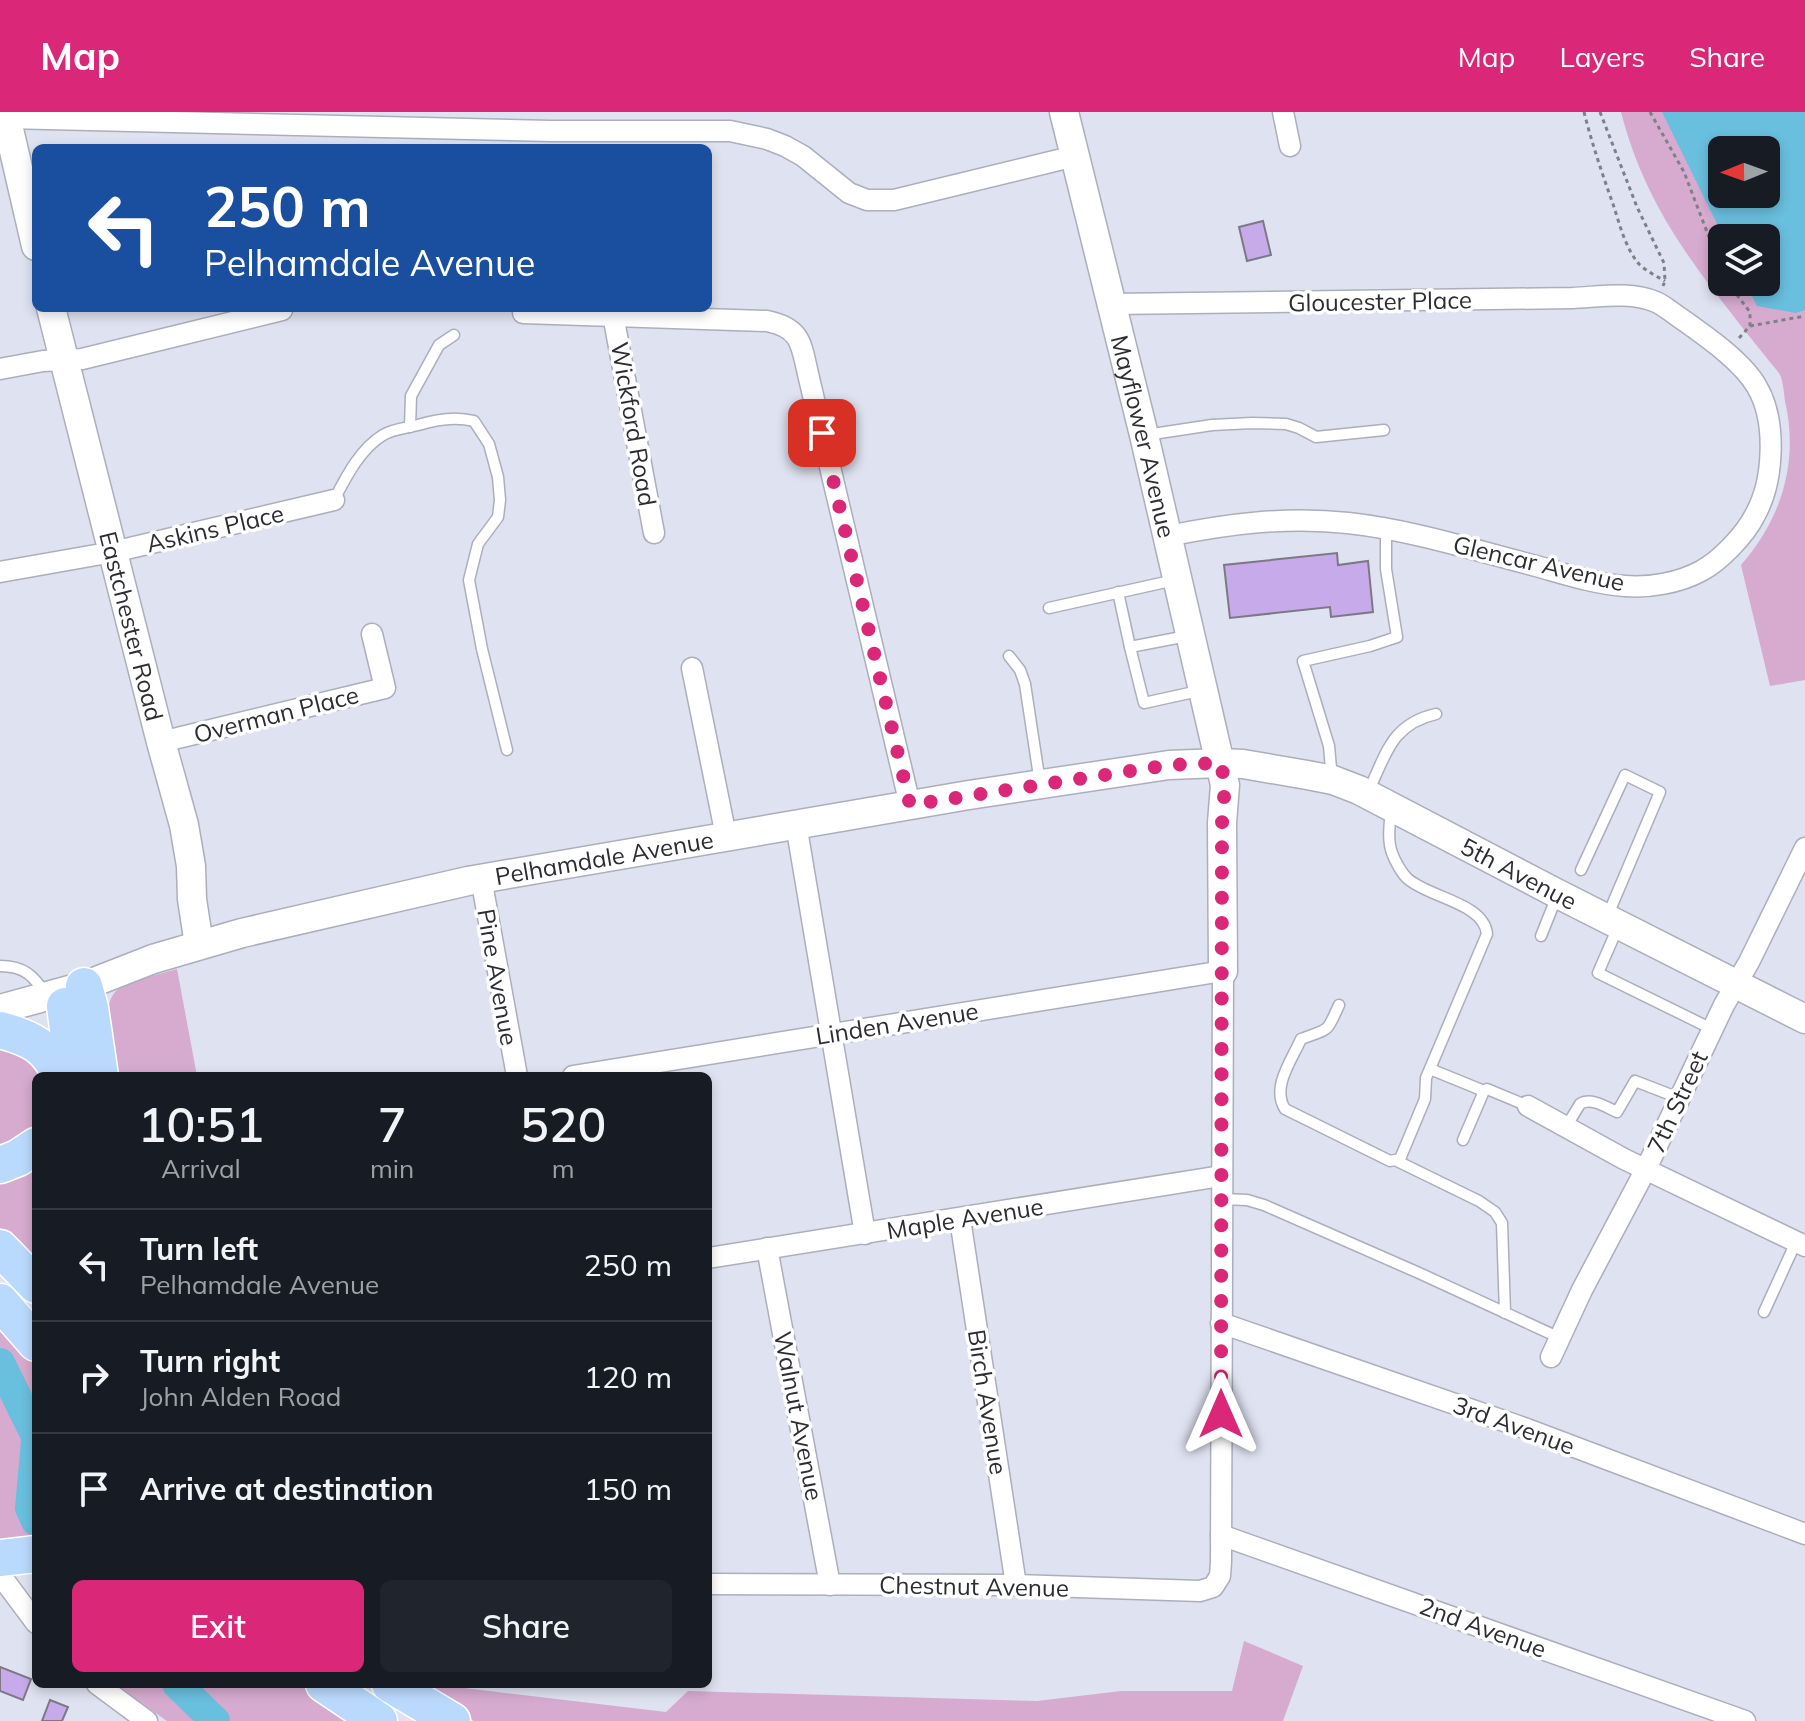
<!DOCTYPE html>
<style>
:root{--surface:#171b24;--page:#20242c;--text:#f1f3f6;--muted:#9ea1a6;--line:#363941;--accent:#db2777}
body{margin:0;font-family:Mulish,sans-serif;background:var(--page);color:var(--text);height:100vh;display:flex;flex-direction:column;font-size:30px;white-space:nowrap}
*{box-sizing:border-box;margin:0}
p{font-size:26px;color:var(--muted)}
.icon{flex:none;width:44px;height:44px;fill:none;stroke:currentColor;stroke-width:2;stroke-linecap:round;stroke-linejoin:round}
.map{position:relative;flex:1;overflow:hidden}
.panel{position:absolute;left:32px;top:960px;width:680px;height:616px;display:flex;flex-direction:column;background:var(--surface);border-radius:12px;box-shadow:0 4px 12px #0003}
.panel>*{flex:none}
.hud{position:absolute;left:32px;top:32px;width:680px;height:168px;border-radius:12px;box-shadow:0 4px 12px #0003;background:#1a4fa0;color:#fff;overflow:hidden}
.needle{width:52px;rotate:269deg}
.buttons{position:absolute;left:1708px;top:24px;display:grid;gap:16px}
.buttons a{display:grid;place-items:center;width:72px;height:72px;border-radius:12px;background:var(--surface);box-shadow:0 4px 12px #0003;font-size:40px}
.pin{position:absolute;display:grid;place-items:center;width:68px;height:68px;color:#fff;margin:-34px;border-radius:16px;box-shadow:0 4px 12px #0006}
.me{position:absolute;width:88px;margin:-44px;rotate:0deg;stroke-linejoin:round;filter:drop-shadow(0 0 6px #0008)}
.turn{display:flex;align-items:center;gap:28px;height:168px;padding:0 40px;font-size:36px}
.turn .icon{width:104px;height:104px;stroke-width:2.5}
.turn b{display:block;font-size:56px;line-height:68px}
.eta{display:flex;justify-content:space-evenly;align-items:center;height:136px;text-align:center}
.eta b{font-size:48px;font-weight:600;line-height:56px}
.action{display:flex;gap:16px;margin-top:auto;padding:16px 40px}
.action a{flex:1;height:92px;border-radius:12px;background:var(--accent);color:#fff;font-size:32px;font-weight:600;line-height:92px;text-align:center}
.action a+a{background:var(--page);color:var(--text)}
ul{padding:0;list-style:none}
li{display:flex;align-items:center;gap:24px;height:112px;padding:0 40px;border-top:2px solid var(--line)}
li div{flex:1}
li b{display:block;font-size:30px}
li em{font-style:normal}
header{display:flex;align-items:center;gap:48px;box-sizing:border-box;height:112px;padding:0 40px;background:var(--accent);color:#fff}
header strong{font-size:38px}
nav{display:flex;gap:44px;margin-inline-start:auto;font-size:28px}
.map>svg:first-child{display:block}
.green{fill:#d6abcf;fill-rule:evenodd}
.water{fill:#69bfde;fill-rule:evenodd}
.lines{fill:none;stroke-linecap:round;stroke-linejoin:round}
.river{stroke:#69bfde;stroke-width:30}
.building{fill:#c6aaea;stroke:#7d7884;stroke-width:2}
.lane-casing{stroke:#acaebc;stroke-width:13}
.street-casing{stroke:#acaebc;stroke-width:23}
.secondary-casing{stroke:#acaebc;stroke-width:31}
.highway-casing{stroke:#fff;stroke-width:39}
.path{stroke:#7e8089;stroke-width:3;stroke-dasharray:4 4;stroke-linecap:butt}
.lane{stroke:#fff;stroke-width:10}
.street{stroke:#fff;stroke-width:20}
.secondary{stroke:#fff;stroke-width:28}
.highway{stroke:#badafd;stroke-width:36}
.route{stroke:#db2777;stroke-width:14;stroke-dasharray:0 25.2}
.labels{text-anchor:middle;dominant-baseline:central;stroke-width:7;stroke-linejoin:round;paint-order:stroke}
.street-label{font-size:24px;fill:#2c2d32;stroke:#fff}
</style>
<header>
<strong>Map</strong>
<nav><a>Map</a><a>Layers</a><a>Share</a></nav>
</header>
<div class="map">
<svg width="1805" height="1609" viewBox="0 0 1805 1609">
<rect width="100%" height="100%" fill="#dfe2f0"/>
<g class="green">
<path d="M1621,0H1805V568L1770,574L1741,453C1782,406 1799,349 1785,289C1784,281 1783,271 1781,265C1778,258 1770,251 1766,245C1753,229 1740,213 1728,197C1679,135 1641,78 1621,0ZM1722,38H1766V82H1722ZM1722,126H1766V170H1722Z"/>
<path d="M177,857L197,964H115C112,941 98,896 117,878C126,870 164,861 177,857Z"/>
<polygon points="0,930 14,933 47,964 36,964 36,1017 0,1038"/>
<polygon points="36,1045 36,1152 0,1116 0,1064"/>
<polygon points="0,1205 36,1252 36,1427 0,1435"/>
<polygon points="1244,1529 1303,1554 1283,1609 474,1609 451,1597 411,1572 449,1572 464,1576 666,1600 688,1579 1037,1589 1121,1579 1232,1579"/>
<polygon points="115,1572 307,1572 357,1609 167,1609"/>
</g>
<path class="water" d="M1662,0H1805V198L1796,201L1757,194L1745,170H1766V126H1724ZM1722,38H1766V82H1722Z"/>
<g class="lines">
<g class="river">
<polyline points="0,1251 36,1324"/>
<polyline points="36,1329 30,1396 36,1409"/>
<polyline points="177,1572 215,1609"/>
</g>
</g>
<g class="building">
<polygon points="1263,109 1271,143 1247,149 1239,115"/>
<polygon points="1337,441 1338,453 1368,449 1373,500 1331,505 1330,495 1230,506 1224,453"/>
<polygon points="0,1555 31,1567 23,1588 0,1579"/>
<polygon points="50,1588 68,1595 62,1609 42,1609"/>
</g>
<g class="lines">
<g class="lane-casing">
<g id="lane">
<polyline points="410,315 411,284 439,233 454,223"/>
<polyline points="1146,323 1212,313 1252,311 1286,312 1299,316 1316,325 1384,318"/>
<path d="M334,388C346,365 360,337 383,323C393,317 407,316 418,313C437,307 455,304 474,309L489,332L498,365L500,388L498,405L478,432L469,468L482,537L507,638"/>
<polyline points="1118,480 1130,535 1187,524"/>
<polyline points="1049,496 1175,468"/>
<polyline points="1130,535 1144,591 1203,578"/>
<polyline points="1009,544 1020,558 1025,572 1040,671"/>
<polyline points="1332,667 1329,634 1303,549 1370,534 1397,525 1386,457 1386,417"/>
<path d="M1368,680C1386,643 1391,612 1436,602"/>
<polyline points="1581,758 1625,663 1660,680 1607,805"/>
<polyline points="1618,815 1598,861 1712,917"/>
<polyline points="1541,824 1557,784"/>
<path d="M0,854C25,854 33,864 47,883"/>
<path d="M1339,893C1326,922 1330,916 1301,927C1292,948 1271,975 1285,997L1390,1049L1400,1047L1425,987L1426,966L1487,822C1484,791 1430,786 1408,767C1402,762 1395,749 1392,741C1387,727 1390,711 1391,697"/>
<polyline points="1430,957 1484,979"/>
<path d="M1566,1015L1580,992C1591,985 1606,995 1617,1000L1635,969L1679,986"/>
<polyline points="1463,1028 1484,979 1487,977 1528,994"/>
<polyline points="1397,1049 1479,1089 1495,1100 1502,1111 1505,1201"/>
<polyline points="1222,1087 1247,1088 1264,1093 1419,1161 1560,1226"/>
<polyline points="1764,1200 1796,1130"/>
</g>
</g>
<g class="street-casing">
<g id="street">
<polyline points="1283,0 1290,34"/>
<polyline points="6,6 551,19 730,19 767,27 785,34 803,44 849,81 867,88 894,88 1075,44"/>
<path d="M1112,192L1572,186C1599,185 1630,179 1656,190C1663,193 1670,199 1676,203C1701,221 1742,248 1757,275C1777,309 1774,369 1755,403C1745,423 1720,449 1701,459C1679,471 1649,476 1625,474C1595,472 1565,462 1536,454C1474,438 1412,418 1348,411C1287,404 1227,412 1168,424"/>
<path d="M523,201L767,209C801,216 801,231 808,262L910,693"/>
<polyline points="613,203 654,421"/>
<polyline points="0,257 43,249 82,247 282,198"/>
<polyline points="0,460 113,440 334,388"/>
<polyline points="692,556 726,724"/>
<polyline points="161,630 385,576 372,522"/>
<polyline points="796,712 865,1122"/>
<polyline points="481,766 517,964"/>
<polyline points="573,964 1223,859 1221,1450 1220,1464 1213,1475 1200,1479 1016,1473 708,1472"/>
<polyline points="1528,994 1624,1047 1805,1134"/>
<polyline points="960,1107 1016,1473"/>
<polyline points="767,1136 830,1473"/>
<polyline points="708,1146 1221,1064"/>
<polyline points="1221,1211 1527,1317 1805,1422"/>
<polyline points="1551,1245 1582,1178 1646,1057 1724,893 1749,850 1805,736"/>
<polyline points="1221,1423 1745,1609"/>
<polyline points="4,1468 36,1511"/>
<polyline points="97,1572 147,1609"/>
</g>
</g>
<g class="secondary-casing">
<g id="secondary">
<polyline points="5,0 36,134"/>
<path id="s1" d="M1064,0L1144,323L1225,673L1222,711L1223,859"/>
<path id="s2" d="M51,196L161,630L184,713L191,754L192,787L199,833"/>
<path id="s3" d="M0,897L84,874L153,847L242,821L468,769L969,683L1169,653L1221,651L1243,652L1307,663L1333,668L1359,678L1558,782L1805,907"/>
</g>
</g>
<g class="highway-casing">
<g id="highway">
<polyline points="84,874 90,896 100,964"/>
<polyline points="65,894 71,939 71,964"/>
<path d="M0,918C31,926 47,934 61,964"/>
<polyline points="0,1053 18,1046 36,1034"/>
<polyline points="0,1136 36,1173"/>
<polyline points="0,1190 36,1231"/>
<polyline points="0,1446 36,1442"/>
<polyline points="324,1572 379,1609"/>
<polyline points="390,1572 452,1609"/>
</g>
</g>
<g class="path">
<path d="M1584,0C1592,32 1603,64 1614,95C1620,114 1626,137 1639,152C1646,159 1656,164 1665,169"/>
<polyline points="1600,0 1637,95 1664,151 1665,169 1663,174"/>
<polyline points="1650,0 1684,60 1722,159"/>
<polyline points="1727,170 1750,200 1750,214 1739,226"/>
<polyline points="1750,214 1805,204"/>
</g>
<use href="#lane" class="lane"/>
<use href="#street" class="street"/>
<use href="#secondary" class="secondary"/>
<use href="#highway" class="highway"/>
</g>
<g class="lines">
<polyline class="route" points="822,321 910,693 1169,653 1221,651 1225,673 1222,711 1221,1302"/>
</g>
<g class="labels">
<g class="street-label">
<text transform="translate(1380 189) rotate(-1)">Gloucester Place</text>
<text transform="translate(634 312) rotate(80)">Wickford Road</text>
<text stroke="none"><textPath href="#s1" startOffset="334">Mayflower Avenue</textPath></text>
<text transform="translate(215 416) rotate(-13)">Askins Place</text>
<text transform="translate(1539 451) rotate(13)">Glencar Avenue</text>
<text stroke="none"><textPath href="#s2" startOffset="328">Eastchester Road</textPath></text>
<text transform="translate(276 602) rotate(-14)">Overman Place</text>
<text stroke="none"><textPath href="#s3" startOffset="624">Pelhamdale Avenue</textPath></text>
<text stroke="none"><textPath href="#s3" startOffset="1570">5th Avenue</textPath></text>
<text transform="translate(498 865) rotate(80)">Pine Avenue</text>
<text transform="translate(897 911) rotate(-9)">Linden Avenue</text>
<text transform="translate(1677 990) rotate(-65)">7th Street</text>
<text transform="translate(965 1106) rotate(-9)">Maple Avenue</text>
<text transform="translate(988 1290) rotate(81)">Birch Avenue</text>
<text transform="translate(799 1304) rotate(79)">Walnut Avenue</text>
<text transform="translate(1514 1313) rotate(20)">3rd Avenue</text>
<text transform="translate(974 1474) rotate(1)">Chestnut Avenue</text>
<text transform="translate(1483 1515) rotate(20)">2nd Avenue</text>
</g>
</g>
</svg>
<div class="buttons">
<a><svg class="needle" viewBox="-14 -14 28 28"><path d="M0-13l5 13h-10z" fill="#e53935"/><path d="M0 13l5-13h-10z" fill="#9ea1a6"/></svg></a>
<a><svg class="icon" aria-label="layers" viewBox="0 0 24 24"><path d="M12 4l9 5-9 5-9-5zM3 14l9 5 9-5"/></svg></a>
</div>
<div class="pin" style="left:822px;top:321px;background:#d93025"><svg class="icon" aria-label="arrive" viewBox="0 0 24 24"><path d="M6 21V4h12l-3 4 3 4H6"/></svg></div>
<svg class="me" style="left:1221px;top:1302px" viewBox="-20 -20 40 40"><path d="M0-17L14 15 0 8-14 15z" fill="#db2777" stroke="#fff" stroke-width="4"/></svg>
<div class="hud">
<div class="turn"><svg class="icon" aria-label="left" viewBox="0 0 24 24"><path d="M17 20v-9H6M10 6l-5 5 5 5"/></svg><div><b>250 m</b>Pelhamdale Avenue</div></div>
</div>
<section class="panel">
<div class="eta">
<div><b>10:51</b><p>Arrival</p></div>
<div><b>7</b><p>min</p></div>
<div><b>520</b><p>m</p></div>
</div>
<ul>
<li><svg class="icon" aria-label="left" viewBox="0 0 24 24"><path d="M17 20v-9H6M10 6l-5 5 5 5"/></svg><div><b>Turn left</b><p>Pelhamdale Avenue</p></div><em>250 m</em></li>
<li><svg class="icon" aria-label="right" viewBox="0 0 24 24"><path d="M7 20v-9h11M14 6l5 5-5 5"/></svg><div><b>Turn right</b><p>John Alden Road</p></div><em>120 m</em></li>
<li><svg class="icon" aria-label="arrive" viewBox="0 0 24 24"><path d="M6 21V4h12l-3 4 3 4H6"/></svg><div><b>Arrive at destination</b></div><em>150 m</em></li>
</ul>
<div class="action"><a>Exit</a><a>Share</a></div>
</section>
</div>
